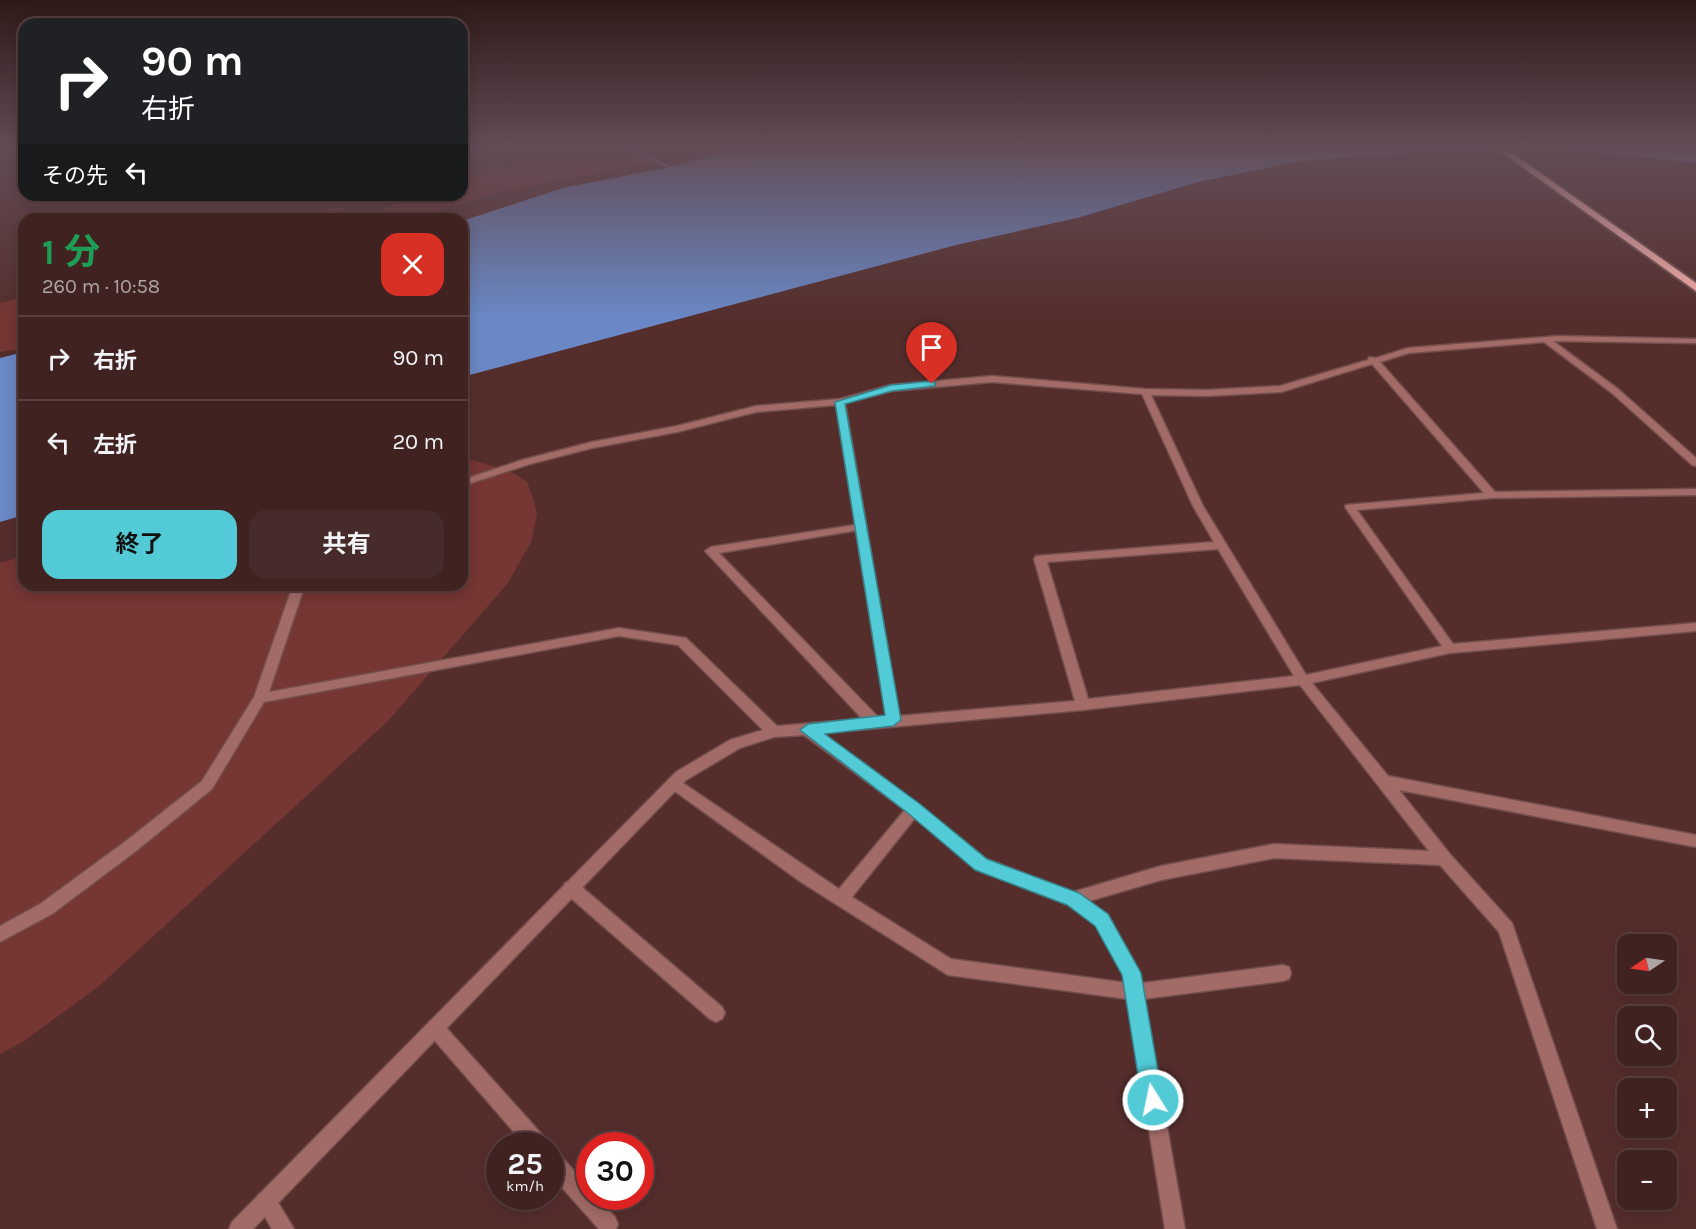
<!DOCTYPE html>
<html lang="ja">
<meta charset="utf-8">
<style>
:root{--surface:#402221;--page:#472a2a;--text:#f1f3f6;--muted:#aea4a5;--line:#593f3f;--accent:#52cbd7}
body{margin:0;font-family:Karla,"Noto Sans JP",sans-serif;background:var(--page);color:var(--text);height:100vh;display:flex;flex-direction:column;font-size:22px;white-space:nowrap}
*{box-sizing:border-box;margin:0}
p{font-size:20px;color:var(--muted)}
.icon{flex:none;width:33px;height:33px;fill:none;stroke:currentColor;stroke-width:2;stroke-linecap:round;stroke-linejoin:round}
.map{position:relative;flex:1;overflow:hidden}
.panel{position:absolute;left:18px;top:213px;width:450px;height:378px;display:flex;flex-direction:column;background:var(--surface);border-radius:18px;box-shadow:0 3px 15px #0003,0 0 0 2px var(--line)}
.panel>*{flex:none}
.banner{position:absolute;left:18px;top:18px;width:450px;height:183px;border-radius:18px;box-shadow:0 3px 15px #0003,0 0 0 2px var(--line);background:#202124;color:#fff;overflow:hidden}
.needle{width:39px;rotate:257deg}
.tools{position:absolute;left:1617px;top:934px;display:grid;gap:12px}
.tools a{display:grid;place-items:center;width:60px;height:60px;border-radius:12px;background:var(--surface);box-shadow:0 3px 15px #0003,0 0 0 2px var(--line);font-size:30px}
.speed{position:absolute;left:486px;top:1132px;display:flex;gap:12px;font-size:30px;font-weight:700;text-align:center}
.speed>*{display:grid;place-content:center;width:78px;height:78px;border-radius:50%;background:var(--surface);box-shadow:0 3px 15px #0003,0 0 0 2px var(--line);line-height:1}
.speed small{font-size:15px;font-weight:400}
.speed .limit{border:9px solid #d22;background:#fff;color:#111}
.pin{position:absolute;display:grid;place-items:center;width:51px;height:51px;color:#fff;margin:-62px -26px;border-radius:50% 50% 50% 0;rotate:-45deg;box-shadow:0 0 6px #0007}
.pin .icon{rotate:45deg}
.me{position:absolute;width:66px;margin:-33px;rotate:350deg;stroke-linejoin:round;filter:drop-shadow(0 0 4px #0008)}
.turn{display:flex;align-items:center;gap:21px;height:126px;padding:0 24px;font-size:27px}
.turn .icon{width:78px;height:78px;stroke-width:2.5}
.turn b{display:block;font-size:42px;line-height:51px}
.then{display:flex;align-items:center;height:57px;padding:0 24px;background:#0003;gap:12px;font-size:22px}
.round{display:grid;place-items:center;flex:none;width:63px;height:63px;border-radius:18px;background:var(--page)}
.summary{display:flex;align-items:center;justify-content:space-between;height:102px;padding:0 24px}
h1{font-size:36px;font-weight:700;line-height:45px;color:#1e9e55}
.button{display:flex;gap:12px;margin-top:auto;padding:12px 24px}
.button a{flex:1;height:69px;border-radius:18px;background:var(--accent);color:#111;font-size:24px;font-weight:700;line-height:69px;text-align:center}
.button a+a{background:var(--page);color:var(--text)}
ul{padding:0;list-style:none}
li{display:flex;align-items:center;gap:18px;height:84px;padding:0 24px;border-top:2px solid var(--line)}
li div{flex:1}
li b{display:block;font-size:22px}
li em{font-style:normal}
.map>svg:first-child{display:block}
.green{fill:#753634}
.water{fill:#6a88c5}
.lines{fill:none;stroke-linecap:round;stroke-linejoin:round}
.stream{fill:#6a88c5;fill-rule:evenodd}
.service-casing{stroke:#734e4c;stroke-width:3}
.minor-casing{stroke:#734e4c;stroke-width:3}
.trunk-casing{stroke:#734e4c;stroke-width:4}
.service{fill:#a26b67;fill-rule:evenodd}
.minor{fill:#a26b67;fill-rule:evenodd}
.trunk{fill:#fbb2ad;fill-rule:evenodd}
.route{fill:#52cbd7;stroke:#35848c;stroke-width:1.5}
</style>
<div class="map">
<svg width="1696" height="1229" viewBox="0 0 1696 1229">
<rect width="100%" height="100%" fill="#552e2c"/>
<g class="green">
<path d="M600,146L619,147L654,162L497,193L432,213L391,219H244C276,205 308,215 340,207L347,211L348,215L358,218L419,195H462V180L508,166Z"/>
<polygon points="628,146 716,146 663,161"/>
<polygon points="24,296 24,348 0,352 0,303"/>
<polygon points="462,457 510,471 527,482 533,498 537,514 531,542 508,583 388,721 98,987 24,1041 0,1054 0,563 24,556 24,585 462,585"/>
</g>
<g class="water">
<polygon points="748,146 1696,146 1696,163 1550,147 1431,151 1301,161 1198,182 1077,218 956,245 462,377 462,221 563,188 670,167"/>
<polygon points="24,352 24,515 0,522 0,358"/>
</g>
<g class="lines">
<polygon class="stream" points="620,146 626,146 672,167 668,168"/>
<g class="service-casing">
<g id="service">
<polygon points="861,524 865,525 866,527 865,529 719,553 879,718 881,722 879,726 874,727 869,726 705,551 711,547"/>
<polygon points="674,777 839,889 909,805 914,803 919,805 921,809 919,813 852,897 951,959 1135,984 1283,965 1289,967 1291,973 1289,979 1283,981 1135,1000 948,975 801,882 669,787 667,783 669,779"/>
<polygon points="571,881 577,883 722,1007 725,1013 722,1019 716,1022 710,1019 565,893 563,888 565,883"/>
<polygon points="435,1019 441,1022 546,1139 549,1146 526,1146 429,1034 426,1028 429,1022"/>
<polygon points="550,1150 557,1152 590,1188 590,1197 597,1197 615,1217 618,1224 616,1229 599,1229 550,1174"/>
<polygon points="266,1191 273,1194 294,1229 272,1229 256,1201 259,1194"/>
</g>
</g>
<g class="minor-casing">
<path id="minor" d="M1558,336L1696,339V343L1553,341L1618,389L1696,458V466L1692,465L1612,393L1544,342L1409,353L1380,362L1495,492L1696,489V495L1492,498L1357,510L1453,644L1696,623V631L1450,653L1312,683L1388,776L1696,835V847L1399,790L1449,853L1512,923L1617,1229H1597L1499,932L1440,865L1274,858L1161,880L1089,901L1108,915L1140,973L1185,1229H1165L1124,975L1096,925L1067,904L976,869L909,813L804,735L774,737L740,748L686,780L253,1229H229L232,1222L676,772L730,740L763,730L678,645L619,636L264,702L212,789L136,851L52,914L0,942V926L40,904L126,841L202,781L254,697L293,585H305L269,692L619,628L686,638L777,726L886,717L836,405L756,412L677,432L592,448L530,464L462,486V480L522,460L592,442L677,426L756,406L840,399L891,385L992,376L1145,389L1206,390L1280,386L1368,360L1369,357L1376,358L1408,348ZM1372,364L1484,493L1346,505L1345,507L1442,646L1306,675L1203,506L1151,395L1206,396L1281,392ZM992,382L1142,394L1193,506L1214,542L1036,556L1034,559L1075,701L899,716L845,403L891,391ZM1218,549L1294,676L1088,699L1047,562ZM1300,685L1429,851L1274,844L1161,866L1073,892L986,859L919,805L822,733L1083,710Z"/>
</g>
<g class="trunk-casing">
<polygon id="trunk" points="1493,146 1502,146 1696,283 1696,291"/>
</g>
<use href="#service" class="service"/>
<use href="#minor" class="minor"/>
<use href="#trunk" class="trunk"/>
</g>
<linearGradient id="sky" x2="0" y2="1"><stop stop-color="#2f1918"/><stop offset="0.46" stop-color="#624c56"/><stop offset="1" stop-color="#624c56" stop-opacity="0"/></linearGradient>
<rect width="1696" height="318" fill="url(#sky)"/>
<polygon class="route" points="932,381 935,382 935,386 892,391 845,404 901,720 893,726 825,734 920,804 987,859 1079,893 1108,914 1141,973 1163,1100 1160,1107 1153,1110 1145,1107 1142,1100 1122,975 1095,926 1067,905 975,870 909,814 800,730 808,724 885,715 835,402 891,385"/>
</svg>
<div class="tools">
<a><svg class="needle" viewBox="-14 -14 28 28"><path d="M0-13l5 13h-10z" fill="#e53935"/><path d="M0 13l5-13h-10z" fill="#aea4a5"/></svg></a>
<a><svg class="icon" aria-label="search" viewBox="0 0 24 24"><circle cx="10" cy="10" r="6"/><path d="M15 15l6 6"/></svg></a>
<a>+</a>
<a>−</a>
</div>
<div class="speed"><div>25<small>km/h</small></div><div class="limit">30</div></div>
<div class="pin" style="left:932px;top:384px;background:#d93025"><svg class="icon" aria-label="arrive" viewBox="0 0 24 24"><path d="M6 21V4h12l-3 4 3 4H6"/></svg></div>
<svg class="me" style="left:1153px;top:1100px" viewBox="-20 -20 40 40"><circle r="17" fill="#52cbd7" stroke="#fff" stroke-width="3"/><path d="M0-11L8 9 0 5-8 9z" fill="#fff"/></svg>
<div class="banner">
<div class="turn"><svg class="icon" aria-label="right" viewBox="0 0 24 24"><path d="M7 20v-9h11M14 6l5 5-5 5"/></svg><div><b>90 m</b>右折</div></div>
<div class="then">その先<svg class="icon" aria-label="left" viewBox="0 0 24 24"><path d="M17 20v-9H6M10 6l-5 5 5 5"/></svg></div>
</div>
<section class="panel">
<div class="summary"><div><h1>1 分</h1><p>260 m · 10:58</p></div><a class="round" style="background:#d93025;color:#fff"><svg class="icon" aria-label="close" viewBox="0 0 24 24"><path d="M6 6l12 12M18 6L6 18"/></svg></a></div>
<ul>
<li><svg class="icon" aria-label="right" viewBox="0 0 24 24"><path d="M7 20v-9h11M14 6l5 5-5 5"/></svg><div><b>右折</b></div><em>90 m</em></li>
<li><svg class="icon" aria-label="left" viewBox="0 0 24 24"><path d="M17 20v-9H6M10 6l-5 5 5 5"/></svg><div><b>左折</b></div><em>20 m</em></li>
</ul>
<div class="button"><a>終了</a><a>共有</a></div>
</section>
</div>
